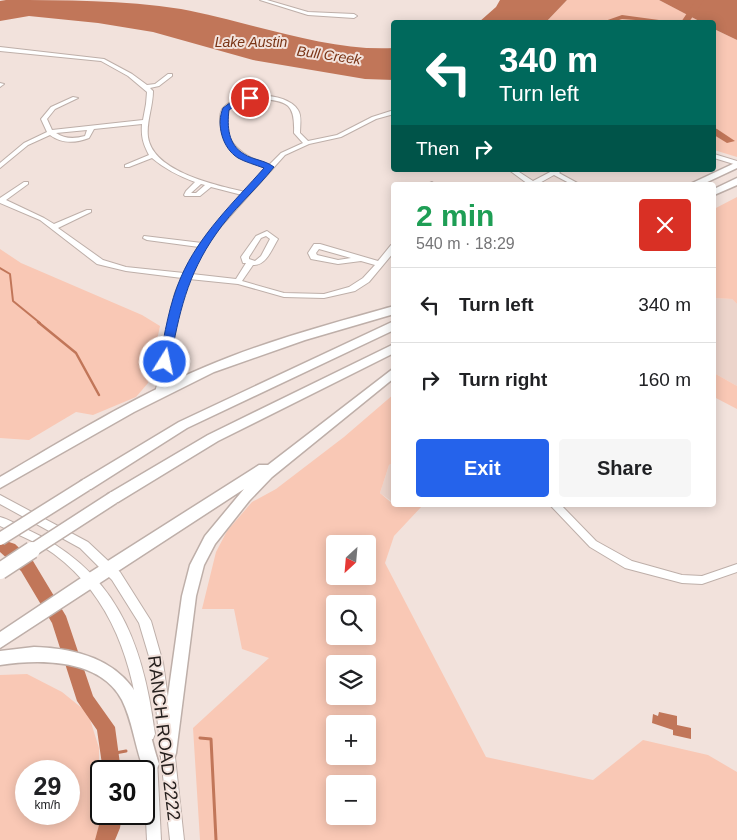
<!DOCTYPE html>
<meta charset="utf-8">
<style>
:root{--surface:#fff;--page:#f6f6f6;--text:#202124;--muted:#757577;--line:#e0e0e0;--accent:#2563eb}
body{margin:0;font-family:Arial,sans-serif;background:var(--page);color:var(--text);height:100vh;display:flex;flex-direction:column;font-size:19px;white-space:nowrap}
*{box-sizing:border-box;margin:0}
p{font-size:16px;color:var(--muted)}
.icon{flex:none;width:28px;height:28px;fill:none;stroke:currentColor;stroke-width:2;stroke-linecap:round;stroke-linejoin:round}
.map{position:relative;flex:1;overflow:hidden}
.sheet{position:absolute;left:391px;top:182px;width:325px;height:325px;display:flex;flex-direction:column;background:var(--surface);border-radius:5px;box-shadow:0 2px 12px #0003}
.sheet>*{flex:none}
.guide{position:absolute;left:391px;top:20px;width:325px;height:152px;border-radius:5px;box-shadow:0 2px 12px #0003;background:#00695c;color:#fff;overflow:hidden}
.needle{width:32px;rotate:206deg}
.fabs{position:absolute;left:326px;top:535px;display:grid;gap:10px}
.fabs a{display:grid;place-items:center;width:50px;height:50px;border-radius:5px;background:var(--surface);box-shadow:0 2px 12px #0003;font-size:25px}
.speed{position:absolute;left:15px;top:760px;display:flex;gap:10px;font-size:25px;font-weight:700;text-align:center}
.speed>*{display:grid;place-content:center;width:65px;height:65px;border-radius:50%;background:var(--surface);box-shadow:0 2px 12px #0003;line-height:1}
.speed small{font-size:12px;font-weight:400}
.speed .limit{border:2px solid #111;border-radius:8px;background:#fff;color:#111}
.pin{position:absolute;display:grid;place-items:center;width:42px;height:42px;color:#fff;margin:-21px;border:2px solid #fff;border-radius:50%;box-shadow:0 1px 5px #0007}
.me{position:absolute;width:55px;margin:-28px;rotate:10deg;stroke-linejoin:round;filter:drop-shadow(0 0 4px #0008)}
.turn{display:flex;align-items:center;gap:18px;height:105px;padding:0 25px;font-size:22px}
.turn .icon{width:65px;height:65px;stroke-width:2.5}
.turn b{display:block;font-size:35px;line-height:42px}
.then{display:flex;align-items:center;height:48px;padding:0 25px;background:#0003;gap:10px;font-size:19px}
.round{display:grid;place-items:center;flex:none;width:52px;height:52px;border-radius:5px;background:var(--page)}
.headline{display:flex;align-items:center;justify-content:space-between;height:85px;padding:0 25px}
h1{font-size:30px;font-weight:800;line-height:38px;color:#1e9e55}
.action{display:flex;gap:10px;margin-top:auto;padding:10px 25px}
.action a{flex:1;height:58px;border-radius:5px;background:var(--accent);color:#fff;font-size:20px;font-weight:800;line-height:58px;text-align:center}
.action a+a{background:var(--page);color:var(--text)}
ul{padding:0;list-style:none}
li{display:flex;align-items:center;gap:15px;height:75px;padding:0 25px;border-top:1px solid var(--line)}
li div{flex:1}
li b{display:block;font-size:19px}
li em{font-style:normal}
.map>svg:first-child{display:block}
.built{fill:#ecd4cb}
.green{fill:#f9c8b5;fill-rule:evenodd}
.water{fill:#c17659}
.lines{fill:none;stroke-linecap:round;stroke-linejoin:round}
.stream-far2{stroke:#c17659;stroke-width:2}
.stream-far1{stroke:#c17659;stroke-width:2.5}
.stream{stroke:#c17659;stroke-width:3}
.river{fill:#c17659;fill-rule:evenodd}
.minor-casing{stroke:#beafa9;stroke-width:2}
.major-casing{stroke:#beafa9;stroke-width:2}
.highway-casing{stroke:#beafa9;stroke-width:3}
.minor{fill:#fff;fill-rule:evenodd}
.major{fill:#fff;fill-rule:evenodd}
.highway{fill:#fff;fill-rule:evenodd}
.highway-bridge-far1-casing{stroke:#beafa9;stroke-width:15;stroke-linecap:butt}
.highway-bridge-casing{stroke:#beafa9;stroke-width:19;stroke-linecap:butt}
.highway-bridge-far1{stroke:#fff;stroke-width:12}
.highway-bridge{stroke:#fff;stroke-width:16}
.route{fill:#2563eb;stroke:#184099}
.labels{text-anchor:middle;dominant-baseline:central;stroke-width:4;stroke-linejoin:round;paint-order:stroke}
.far-water-label{font-size:14px;font-style:italic;fill:#793415;stroke:#f2e2dc}
.near-street-label{font-size:18px;fill:#27211f;stroke:#f2e2dc}
</style>
<div class="map">
<svg width="737" height="840" viewBox="0 0 737 840">
<rect width="100%" height="100%" fill="#f2e2dc"/>
<g class="built">
<polygon points="714,298 732,299 737,304 737,386 714,373"/>
<polygon points="394,462 394,503 380,493 389,465"/>
</g>
<g class="green">
<polygon points="567,0 659,0 701,22 546,22"/>
<polygon points="714,29 737,40 737,157 714,150"/>
<polygon points="737,197 737,304 732,299 714,298 714,209"/>
<polygon points="0,249 21,263 142,315 160,326 148,383 136,397 93,415 76,412 29,440 0,438"/>
<polygon points="714,373 737,386 737,409 714,397"/>
<path d="M394,394V462L389,465L380,493L394,505H423L394,536L385,563L486,757L593,780L643,740L708,755L737,772V840H200L193,728L269,658L242,649L234,609H202L216,552L227,531L252,502L276,489L344,437ZM335,544H368V576H335ZM335,604H368V636H335ZM335,664H368V696H335ZM335,724H368V756H335ZM335,784H368V816H335Z"/>
<path d="M27,674L62,692L88,713L99,748V805L110,840H0V675ZM26,771H69V814H26Z"/>
</g>
<g class="water">
<path d="M6,0C65,0 123,0 181,9C247,21 327,52 394,48V80L365,79L253,60L153,32L98,23L29,16L0,21V1Z"/>
<polygon points="500,0 567,0 546,22 479,22 496,7"/>
<polygon points="659,0 737,0 737,40 714,29 714,22 701,22"/>
<polygon points="659,712 677,716 677,725 691,728 691,739 673,735 673,730 652,723 653,714 658,716"/>
</g>
<g class="lines">
<polyline class="stream-far2" points="0,268 10,274 13,301 40,323"/>
<polyline class="stream-far1" points="38,322 76,353 99,395"/>
<g class="stream">
<polyline points="200,738 211,739 216,840"/>
<polyline points="110,754 126,751"/>
</g>
<g class="river">
<polygon points="696,0 704,0 689,22 681,22"/>
<polygon points="622,15 659,20 663,22 622,19 613,22 602,22"/>
<polygon points="714,128 717,129 735,141 727,143 714,135"/>
<polygon points="0,539 15,544 33,561 66,616 93,696 115,727 121,771 103,771 97,730 77,701 52,623 21,571 0,552"/>
<polygon points="102,814 122,814 120,828 115,840 95,840"/>
</g>
<g class="minor-casing">
<g id="minor">
<polygon points="260,0 267,0 308,12 354,14 357,16 354,18 308,15"/>
<path d="M0,47L104,59L132,74L147,85L155,84L168,74H172V76L159,86L150,88L153,91C153,107 146,122 148,137C153,172 216,185 245,192L266,168C243,161 223,149 220,122C220,117 220,111 223,108C238,91 286,91 298,110C302,116 300,125 300,133L308,141L337,135L372,117L394,110V114L376,119L341,137L309,144L285,155L215,233L199,259L192,274L236,279L246,263H243L241,257L256,236L267,231L278,239C272,249 266,266 253,265L242,281L284,293L324,294L349,287L363,278L375,265L361,261L338,264L311,259L308,253L314,244H320L378,261L391,245H394V252L369,282L355,291L324,298L284,297L238,284L189,279L183,293L163,394L159,397L156,396L155,394L175,293L182,278L126,271L97,264L40,220L0,203V198L24,182H28V184L6,200L44,218L54,224L87,210H91V212L58,228L103,260L126,267L184,273L199,247L147,240L143,238L144,236L202,243L210,231L242,195L211,187L200,196H185L184,195L186,191L195,182C179,176 165,169 152,158L129,167H125V165L149,155C143,144 141,136 142,124L94,129L89,138C76,143 62,144 50,135L28,145L0,168V163L24,143L47,132L41,119L51,107L73,97L78,98L55,109L47,119L52,130L143,120L146,104L147,92L128,76L101,61L0,51ZM261,99C289,101 295,105 294,133L303,143L281,153L269,165C244,157 220,142 227,111C236,102 248,100 261,99ZM87,130L85,136C74,139 65,139 56,133ZM201,184L205,185L196,193H191ZM266,236L270,239L261,256L255,261L249,259V257L261,238ZM319,249L351,258L338,260L317,255L316,253Z"/>
<polygon points="0,83 4,84 0,87"/>
<polygon points="714,154 737,161 737,165 714,158"/>
<polygon points="509,170 516,170 533,181 554,170 562,170 559,173 581,185 573,185 554,175 536,185 528,185 528,184"/>
<polygon points="432,182 436,185 429,185 430,183"/>
<polygon points="550,505 561,505 596,541 632,561 682,575 702,576 737,564 737,572 702,584 682,583 625,568 590,547"/>
</g>
</g>
<g class="major-casing">
<g id="major">
<polygon points="0,495 88,542 120,572 151,621 163,663 173,734 171,739 166,740 161,739 159,734 151,663 139,623 112,580 80,548 0,504"/>
<path d="M0,517C8,519 16,524 24,528C115,569 143,640 155,734L153,739L148,740L143,739L141,734C133,664 113,598 54,554C38,542 18,535 0,526Z"/>
<polygon points="167,741 172,743 174,748 184,840 170,840 160,748 162,743"/>
<polygon points="150,752 155,754 157,759 161,840 147,840 143,759 145,754"/>
</g>
</g>
<g class="highway-casing">
<g id="highway">
<polygon points="737,162 737,168 701,185 688,185"/>
<polygon points="737,178 737,185 714,195 714,189"/>
<path d="M394,306V314L305,340L214,372L134,412L0,488V477C67,438 133,397 205,367C266,341 330,324 394,306Z"/>
<polygon points="394,321 394,330 187,428 91,489 81,489 79,485 81,481 179,422"/>
<polygon points="394,344 394,353 218,441 118,502 113,503 108,502 106,498 108,494 208,435"/>
<polygon points="394,368 394,378 272,477 249,501 215,544 204,565 196,596 176,753 174,759 168,761 162,759 160,753 182,596 190,565 205,536 244,489 0,648 0,632 78,580 259,465 268,465"/>
<path d="M34,647C69,648 109,656 132,687C146,706 151,741 159,764L156,770L150,772L144,770C135,748 133,722 122,700C100,658 39,659 0,665V651Z"/>
</g>
</g>
<use href="#minor" class="minor"/>
<use href="#major" class="major"/>
<use href="#highway" class="highway"/>
<g class="highway-bridge-far1-casing">
<g id="highway-bridge-far1">
<polyline points="0,539 86,485"/>
<polyline points="31,551 113,498"/>
</g>
</g>
<g class="highway-bridge-casing">
<polyline id="highway-bridge" points="0,571 32,550"/>
</g>
<use href="#highway-bridge-far1" class="highway-bridge-far1"/>
<use href="#highway-bridge" class="highway-bridge"/>
</g>
<path class="route" d="M250,96L254,98L253,100L236,105L229,110C227,126 228,145 244,154C253,160 265,160 274,167C256,190 232,210 216,234C187,275 179,314 170,362L165,366L161,365L159,362C165,333 169,304 181,277C199,235 234,202 264,168C256,165 245,162 238,158C222,148 216,124 223,108L231,102Z"/>
<g class="labels">
<g class="far-water-label">
<text x="251" y="42">Lake Austin</text>
<text transform="translate(329 55) rotate(8)">Bull Creek</text>
</g>
<g class="near-street-label">
<text transform="translate(164 738) rotate(83)">RANCH ROAD 2222</text>
</g>
</g>
</svg>
<div class="fabs">
<a><svg class="needle" viewBox="-14 -14 28 28"><path d="M0-13l5 13h-10z" fill="#e53935"/><path d="M0 13l5-13h-10z" fill="#757577"/></svg></a>
<a><svg class="icon" aria-label="search" viewBox="0 0 24 24"><circle cx="10" cy="10" r="6"/><path d="M15 15l6 6"/></svg></a>
<a><svg class="icon" aria-label="layers" viewBox="0 0 24 24"><path d="M12 4l9 5-9 5-9-5zM3 14l9 5 9-5"/></svg></a>
<a>+</a>
<a>−</a>
</div>
<div class="speed"><div>29<small>km/h</small></div><div class="limit">30</div></div>
<div class="pin" style="left:250px;top:98px;background:#d93025"><svg class="icon" aria-label="arrive" viewBox="0 0 24 24"><path d="M6 21V4h12l-3 4 3 4H6"/></svg></div>
<svg class="me" style="left:165px;top:362px" viewBox="-20 -20 40 40"><circle r="17" fill="#2563eb" stroke="#fff" stroke-width="3"/><path d="M0-11L8 9 0 5-8 9z" fill="#fff"/></svg>
<div class="guide">
<div class="turn"><svg class="icon" aria-label="left" viewBox="0 0 24 24"><path d="M17 20v-9H6M10 6l-5 5 5 5"/></svg><div><b>340 m</b>Turn left</div></div>
<div class="then">Then<svg class="icon" aria-label="right" viewBox="0 0 24 24"><path d="M7 20v-9h11M14 6l5 5-5 5"/></svg></div>
</div>
<section class="sheet">
<div class="headline"><div><h1>2 min</h1><p>540 m · 18:29</p></div><a class="round" style="background:#d93025;color:#fff"><svg class="icon" aria-label="close" viewBox="0 0 24 24"><path d="M6 6l12 12M18 6L6 18"/></svg></a></div>
<ul>
<li><svg class="icon" aria-label="left" viewBox="0 0 24 24"><path d="M17 20v-9H6M10 6l-5 5 5 5"/></svg><div><b>Turn left</b></div><em>340 m</em></li>
<li><svg class="icon" aria-label="right" viewBox="0 0 24 24"><path d="M7 20v-9h11M14 6l5 5-5 5"/></svg><div><b>Turn right</b></div><em>160 m</em></li>
</ul>
<div class="action"><a>Exit</a><a>Share</a></div>
</section>
</div>
